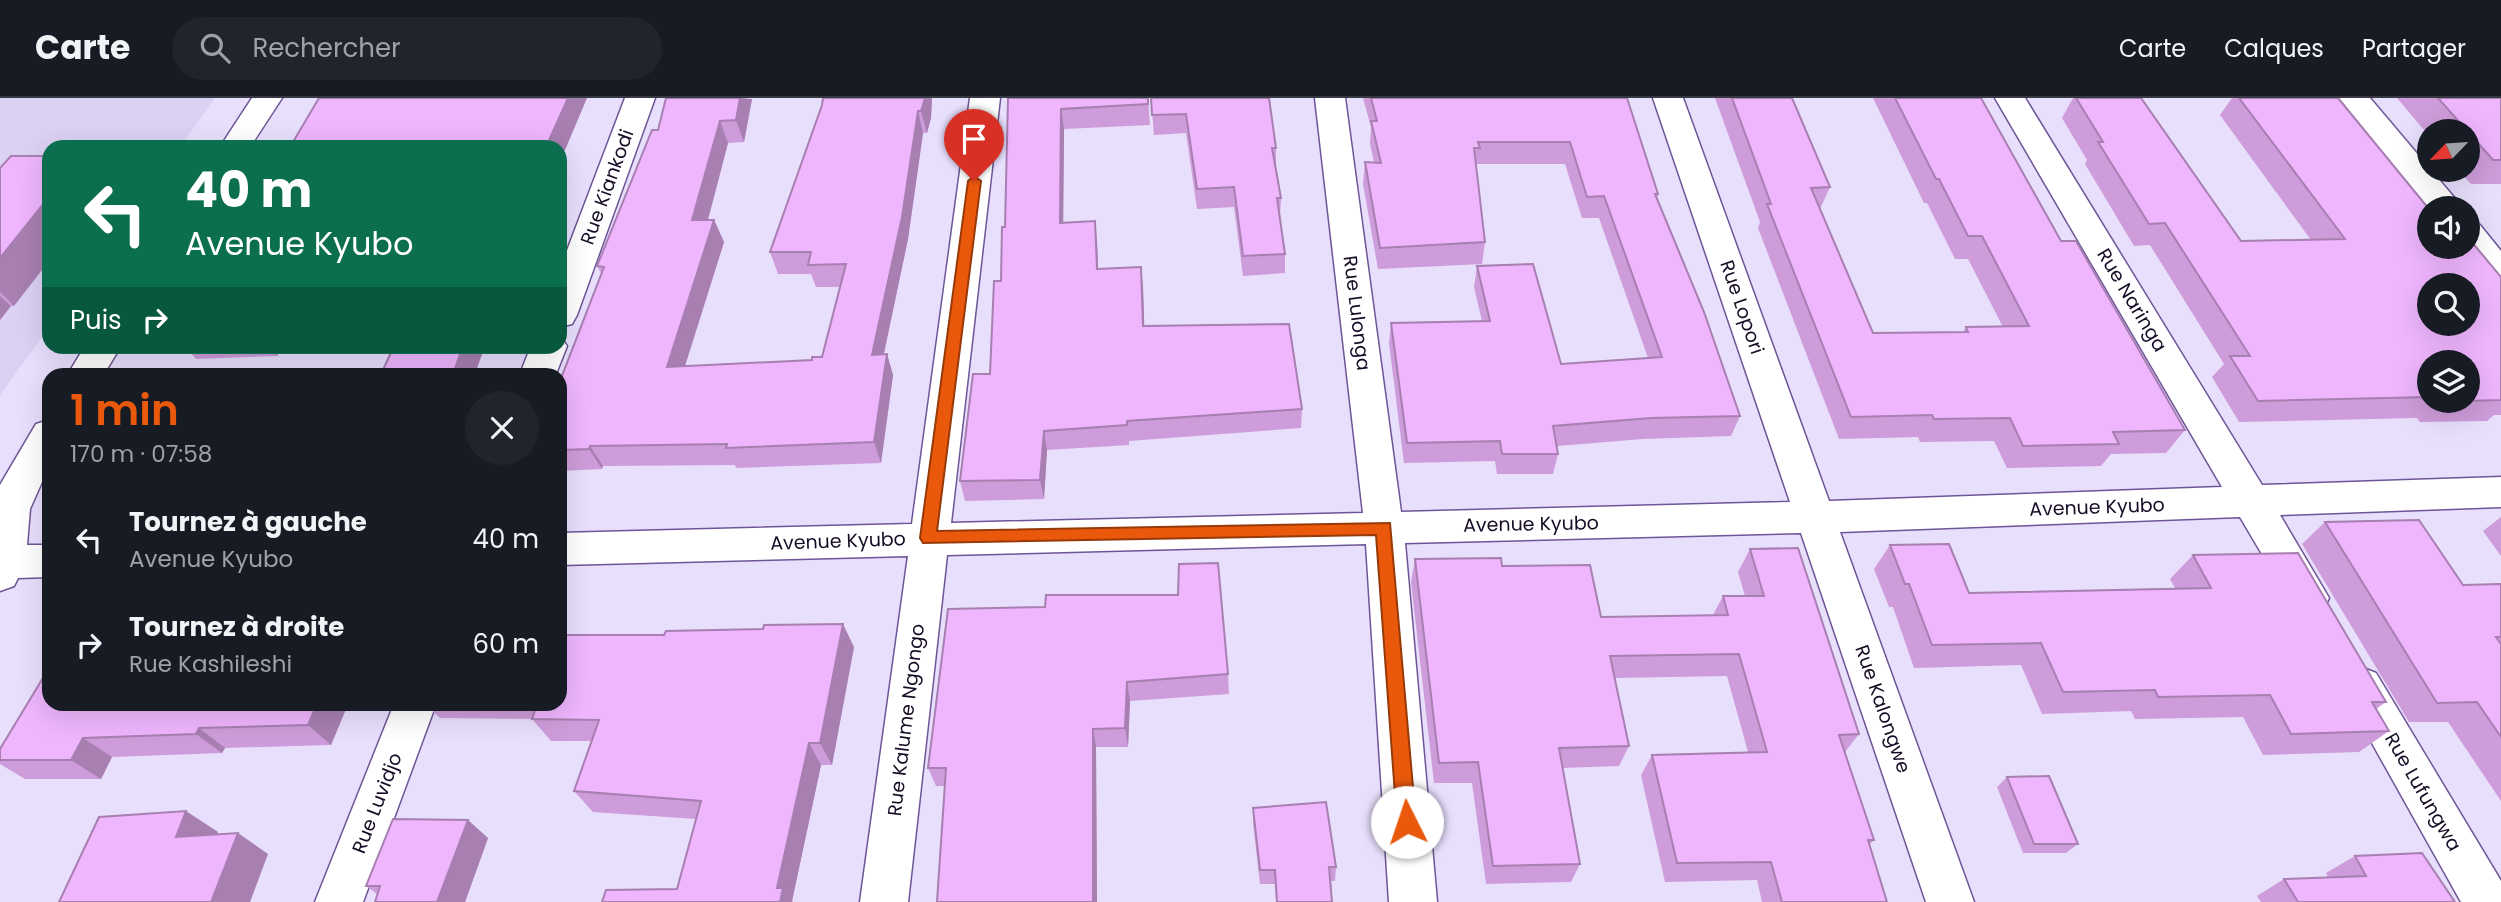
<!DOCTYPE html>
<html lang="fr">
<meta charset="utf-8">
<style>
:root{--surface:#171b24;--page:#20242c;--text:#f1f3f6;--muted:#9ea1a6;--line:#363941;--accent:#ea580c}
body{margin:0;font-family:Poppins,sans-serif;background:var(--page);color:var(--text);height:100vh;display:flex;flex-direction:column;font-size:26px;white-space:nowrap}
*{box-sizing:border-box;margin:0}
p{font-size:23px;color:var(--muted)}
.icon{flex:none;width:38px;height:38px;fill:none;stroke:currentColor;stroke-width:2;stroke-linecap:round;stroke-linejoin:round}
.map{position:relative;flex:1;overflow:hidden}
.details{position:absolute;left:42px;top:270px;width:525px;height:343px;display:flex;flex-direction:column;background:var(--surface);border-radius:21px;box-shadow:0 7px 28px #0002}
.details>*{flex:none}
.banner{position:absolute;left:42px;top:42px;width:525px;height:214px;border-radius:21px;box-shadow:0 7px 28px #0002;background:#0b6e4f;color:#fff;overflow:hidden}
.needle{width:46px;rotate:245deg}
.controls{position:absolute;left:2417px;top:21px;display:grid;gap:14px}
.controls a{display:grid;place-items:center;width:63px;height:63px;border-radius:50%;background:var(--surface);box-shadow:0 7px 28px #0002;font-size:35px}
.pin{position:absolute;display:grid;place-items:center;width:60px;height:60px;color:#fff;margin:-72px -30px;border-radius:50% 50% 50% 0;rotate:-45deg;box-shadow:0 0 7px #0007}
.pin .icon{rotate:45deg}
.me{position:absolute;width:77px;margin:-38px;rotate:356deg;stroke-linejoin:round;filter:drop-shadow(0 0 5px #0008)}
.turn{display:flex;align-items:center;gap:24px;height:147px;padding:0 28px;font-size:32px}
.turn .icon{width:91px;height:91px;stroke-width:2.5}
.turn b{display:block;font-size:49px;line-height:60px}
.then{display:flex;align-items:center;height:66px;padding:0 28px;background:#0003;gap:14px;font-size:26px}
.round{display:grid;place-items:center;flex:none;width:74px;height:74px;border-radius:37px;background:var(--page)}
.head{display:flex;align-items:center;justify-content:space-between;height:119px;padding:0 28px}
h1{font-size:42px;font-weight:600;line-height:52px;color:var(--accent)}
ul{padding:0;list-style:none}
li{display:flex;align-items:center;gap:21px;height:105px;padding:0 28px}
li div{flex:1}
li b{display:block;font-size:26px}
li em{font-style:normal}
header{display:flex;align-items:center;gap:42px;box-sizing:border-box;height:98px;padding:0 35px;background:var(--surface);border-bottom:2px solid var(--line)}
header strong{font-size:33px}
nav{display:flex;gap:38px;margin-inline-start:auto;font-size:24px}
.search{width:490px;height:63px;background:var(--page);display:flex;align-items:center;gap:18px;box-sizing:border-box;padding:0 24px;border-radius:38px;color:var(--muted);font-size:26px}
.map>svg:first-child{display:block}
.built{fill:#dbd1f2}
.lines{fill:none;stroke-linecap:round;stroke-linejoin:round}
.street-casing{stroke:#6e5597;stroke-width:3}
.street{fill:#fff;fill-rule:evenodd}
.wall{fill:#ce9cda;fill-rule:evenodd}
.shaded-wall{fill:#a77fb1}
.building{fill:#efb5fd;stroke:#a77fb1;stroke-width:2;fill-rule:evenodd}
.route{fill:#ea580c;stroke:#983908;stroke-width:2}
.labels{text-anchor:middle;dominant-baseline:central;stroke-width:5;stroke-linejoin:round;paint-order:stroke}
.street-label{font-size:19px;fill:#170c26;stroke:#fff}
</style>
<header>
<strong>Carte</strong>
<div class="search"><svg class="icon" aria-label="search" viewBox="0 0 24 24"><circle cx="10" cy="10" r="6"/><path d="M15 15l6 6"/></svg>Rechercher</div>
<nav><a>Carte</a><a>Calques</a><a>Partager</a></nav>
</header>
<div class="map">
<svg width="2501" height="804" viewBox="0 0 2501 804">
<rect width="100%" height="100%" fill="#e8dffd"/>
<polygon class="built" points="0,0 215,0 180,49 49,49 49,229 0,297"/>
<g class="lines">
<g class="street-casing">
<g id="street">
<polygon points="252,0 282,0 250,49 220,49"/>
<polygon points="625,0 655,0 577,217 572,226 560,229 560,171"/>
<polygon points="970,0 1000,0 951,425 1363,415 1315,0 1345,0 1401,414 1790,404 1653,0 1683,0 1829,403 2222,389 1995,0 2025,0 2262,387 2501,379 2501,409 2280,417 2329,500 2323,512 2309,517 2295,512 2240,419 1840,434 1974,804 1926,804 1801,435 1405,445 1437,804 1389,804 1366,446 947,457 908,804 860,804 908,458 560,467 560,435 912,426"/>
<polygon points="2339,0 2370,0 2463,110 2429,110"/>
<polygon points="2468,124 2480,127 2501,153 2501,187 2489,183 2461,149 2468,149"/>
<polygon points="560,238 567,248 556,276 520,276 531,248 560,248"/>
<polygon points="85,248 121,248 104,276 68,276"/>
<polygon points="49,322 49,368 30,411 27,447 49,447 49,479 18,480 14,488 0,493 0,387 36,326"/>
<polygon points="2361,569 2376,575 2501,783 2501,804 2461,804 2340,588 2346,575"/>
<polygon points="394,606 436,606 363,804 315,804"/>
</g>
</g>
<use href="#street" class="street"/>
</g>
<g class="wall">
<polygon points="666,0 752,1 744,44 728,45 708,122 714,122 724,144 685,268 812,262 822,259 840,189 816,189 811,176 778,176 770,154 822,7 823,0 932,0 931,20 927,35 923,35 908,141 884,256 887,256 893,277 881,365 736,370 735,367 603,368 602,371 560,373 560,283 601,175 597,168 658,32"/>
<polygon points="1008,0 1148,0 1150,27 1064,31 1063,125 1097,144 1098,171 1143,189 1144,228 1302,311 1301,330 1129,343 1129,347 1047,352 1044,401 965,403 960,383 990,276 1001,183 1005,129"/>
<polygon points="1151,0 1276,50 1276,70 1281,100 1280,119 1285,156 1285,175 1243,178 1234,109 1197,111 1186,35 1154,37"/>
<polygon points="1363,0 1627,0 1658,96 1657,101 1740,318 1731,338 1643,341 1557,348 1558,356 1553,376 1497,376 1495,363 1404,365 1389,245 1391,225 1482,223 1474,189 1477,168 1561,266 1648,260 1599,120 1582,120 1565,66 1477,66 1476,71 1485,144 1482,166 1378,171 1363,86 1365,64 1374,65 1370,45 1371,29"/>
<polygon points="1715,0 1792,0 1830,89 1820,111 1873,235 1963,234 1966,229 2003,229 1968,161 1955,161 1927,105 1924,105 1873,0 1981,0 2061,143 2185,332 2166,355 2111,356 2101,368 2007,370 1994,343 1920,344 1918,339 1839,341 1758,130 1760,124"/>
<path d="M2073,0H2141L2241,143L2311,142L2220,17L2232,0H2338L2429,149L2501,179V317H2494L2487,323L2420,324L2417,320L2239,324L2212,279L2224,266L2150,147L2134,148L2085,66L2087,62L2062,20ZM2429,264L2468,303H2429Z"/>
<polygon points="2397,0 2501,0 2501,86 2471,86 2458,72 2468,72 2468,33 2429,33 2429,38"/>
<polygon points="0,70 14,208 11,208 0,222"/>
<polygon points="185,248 282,248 277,258 196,261"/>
<polygon points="2501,419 2501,458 2483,433"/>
<polygon points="2325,424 2463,487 2501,486 2501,703 2448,624 2409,624 2302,446"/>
<polygon points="1890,447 1969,495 2175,490 2170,481 2193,457 2386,604 2376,611 2389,633 2359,654 2263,657 2243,619 2135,621 2131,613 2042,616 2021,567 1914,570 1893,509 1889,509 1874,471"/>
<polygon points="1750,451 1859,636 1845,654 1874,742 1869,747 1887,804 1762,804 1757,782 1665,784 1641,677 1652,657 1748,654 1727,578 1615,580 1629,648 1619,668 1562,670 1580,766 1571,784 1486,786 1472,685 1434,685 1411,484 1415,461 1502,468 1601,519 1713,517 1723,498 1745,498 1738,474"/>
<polygon points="948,511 1228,576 1229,596 1130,603 1128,649 1096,649 1097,804 937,804 945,688 936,688 928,670"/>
<polygon points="664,537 854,549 832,667 821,667 792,803 677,791 696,721 593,714 574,693 592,643 551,643 532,621 440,620 425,606 560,606"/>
<polygon points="49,606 348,606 331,647 225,650 222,655 112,659 101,681 25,681 0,666 0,651"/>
<polygon points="2007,679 2078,746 2066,755 2023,755 1997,689"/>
<polygon points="1253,710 1336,769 1335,783 1331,783 1332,804 1276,804 1275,786 1260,786 1253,725"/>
<polygon points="488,740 465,804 375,804 377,796 366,788"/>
<polygon points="2355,758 2455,804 2261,804 2257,798 2284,781 2328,779 2326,775"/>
</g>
<g class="shaded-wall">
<polygon points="568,0 587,0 560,64 560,49 546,49"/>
<polygon points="740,0 752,1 744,44 736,22"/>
<polygon points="925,0 932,0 931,20 927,35 921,13"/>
<polygon points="1061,11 1064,31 1063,146 1060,125"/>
<polygon points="918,13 923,35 908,141 879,278 872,257"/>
<polygon points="720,23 728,45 702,144 692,122"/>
<polygon points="49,99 49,163 14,208 0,194 0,160"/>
<polygon points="714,122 724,144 678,290 667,269"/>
<polygon points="1095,123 1097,144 1099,192 1097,171"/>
<polygon points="1141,169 1143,189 1145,248 1143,228"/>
<polygon points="0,198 11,208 0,222"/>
<polygon points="269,248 282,248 277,258"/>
<polygon points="463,248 485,248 475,276 453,276"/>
<polygon points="887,256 893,277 881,365 874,344"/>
<polygon points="1044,333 1047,352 1044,401 1040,382"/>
<polygon points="590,348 603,368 602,371 589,351"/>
<polygon points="843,526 854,549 832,667 820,645"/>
<polygon points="1127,584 1130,603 1128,649 1125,630"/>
<polygon points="317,606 348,606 331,647 308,627"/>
<polygon points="199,630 225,650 222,655 196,636"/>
<polygon points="1093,631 1096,649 1097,804 1093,804"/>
<polygon points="83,640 112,659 101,681 71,662"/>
<polygon points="809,645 821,667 792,803 793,804 780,804 777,790"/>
<polygon points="186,713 218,734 208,759 176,739"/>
<polygon points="468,722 488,740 465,804 437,804"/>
<polygon points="238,735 268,756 250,804 211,804"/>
</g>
<g class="building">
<polygon points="319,0 568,0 546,49 250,49 253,45 293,44"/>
<polygon points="666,0 740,0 736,22 720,23 692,122 714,122 667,269 812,262 812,259 822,259 846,166 808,167 811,154 770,154 822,7 823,0 925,0 921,13 918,13 902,119 872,257 887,256 874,344 726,350 727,346 590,348 589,351 560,352 560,283 604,169 597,168 652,32 658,32"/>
<polygon points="1008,0 1148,0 1148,6 1061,11 1060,125 1095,123 1097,171 1141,169 1143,228 1289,226 1302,311 1127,323 1127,327 1044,333 1040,382 960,383 973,276 990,276 994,183 1001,183 1002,129 1005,129"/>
<polygon points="1151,0 1269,0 1276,50 1272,50 1281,100 1277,100 1285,156 1243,158 1234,89 1197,91 1186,16 1152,17"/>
<polygon points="1371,0 1627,0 1658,96 1655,96 1704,214 1740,318 1651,320 1553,328 1558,356 1502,356 1500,343 1407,345 1391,225 1490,223 1477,168 1533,166 1561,266 1662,259 1604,98 1587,99 1570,44 1478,44 1480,50 1474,50 1485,144 1380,150 1365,64 1381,65 1371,23 1377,23"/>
<polygon points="1732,0 1792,0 1830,89 1811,90 1873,235 1968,234 1966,229 2029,228 1982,138 1968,138 1939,81 1936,81 1895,0 1981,0 2061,143 2076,143 2185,332 2113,334 2119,346 2023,348 2010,320 1934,321 1932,317 1851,319 1767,106 1771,106"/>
<path d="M2076,0H2141L2241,143L2345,141L2239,0H2338L2429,111V149H2468V143H2471L2501,179V302L2468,303V264H2429V299L2258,303L2230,258H2250L2165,125L2149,126L2098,44H2103ZM2429,187H2468V226H2429Z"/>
<polygon points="2438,0 2501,0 2501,62 2493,62"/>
<polygon points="11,58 49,58 49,99 0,160 0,70"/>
<polygon points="394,248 463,248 453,276 381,276"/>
<polygon points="2419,422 2463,487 2501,486 2501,539 2496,539 2501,546 2501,639 2477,604 2437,605 2325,424"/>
<polygon points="1949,446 1969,495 2211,490 2193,457 2298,455 2386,604 2372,604 2389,633 2291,636 2270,597 2158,599 2155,592 2063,594 2041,545 1932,547 1909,486 1905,486 1890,447"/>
<polygon points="1798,450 1859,636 1839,637 1874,742 1868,742 1887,804 1782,804 1771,764 1677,765 1652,657 1767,654 1739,556 1610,558 1629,648 1559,650 1580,766 1493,768 1478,664 1439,665 1415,461 1501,460 1502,468 1590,467 1601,519 1728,517 1723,498 1764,498 1750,451"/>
<polygon points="1218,465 1228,576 1127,584 1125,630 1093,631 1093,804 937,804 946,670 928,670 948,511 1045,509 1046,497 1178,497 1179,466"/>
<polygon points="843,526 820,645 809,645 777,790 783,790 780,804 602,804 606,792 677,791 701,703 574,693 599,622 532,621 537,606 560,606 560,541 562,537 664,537 666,533 763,531 764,527"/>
<polygon points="49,570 49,606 317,606 308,627 199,630 196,636 83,640 71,662 0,662 0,651"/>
<polygon points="2049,678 2078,746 2034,746 2007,679"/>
<polygon points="1326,704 1336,769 1329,769 1332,804 1277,804 1275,772 1260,772 1253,710"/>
<polygon points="186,713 176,739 238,735 211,804 59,804 99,719"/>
<polygon points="393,721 468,722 437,804 375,804 380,788 366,788"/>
<polygon points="2422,755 2455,804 2298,804 2284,781 2366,778 2355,758"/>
</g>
<polygon class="route" points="974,78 981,83 937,433 1390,425 1416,724 1413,730 1407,733 1400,730 1397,724 1376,437 923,445 920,440 968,83"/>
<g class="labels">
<g class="street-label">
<text transform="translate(607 89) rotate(-70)">Rue Kiankodi</text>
<text transform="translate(2132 202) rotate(59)">Rue Naringa</text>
<text transform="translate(1742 209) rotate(71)">Rue Lopori</text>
<text transform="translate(1357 215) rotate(83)">Rue Lulonga</text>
<text transform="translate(2097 409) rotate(-2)">Avenue Kyubo</text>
<text transform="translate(1531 426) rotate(-1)">Avenue Kyubo</text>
<text transform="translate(838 443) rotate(-2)">Avenue Kyubo</text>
<text transform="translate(1883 611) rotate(71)">Rue Kalongwe</text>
<text transform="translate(906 622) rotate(-83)">Rue Kalume Ngongo</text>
<text transform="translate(2423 694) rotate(60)">Rue Lufungwa</text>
<text transform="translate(377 705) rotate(-69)">Rue Luvidjo</text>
</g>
</g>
</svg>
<div class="controls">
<a><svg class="needle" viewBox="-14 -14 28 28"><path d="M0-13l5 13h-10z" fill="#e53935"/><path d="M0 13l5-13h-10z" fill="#9ea1a6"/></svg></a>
<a><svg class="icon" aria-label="sound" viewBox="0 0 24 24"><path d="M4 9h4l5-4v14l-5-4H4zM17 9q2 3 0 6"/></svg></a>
<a><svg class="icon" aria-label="search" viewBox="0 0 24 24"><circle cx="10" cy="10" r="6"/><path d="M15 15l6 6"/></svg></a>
<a><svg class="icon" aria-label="layers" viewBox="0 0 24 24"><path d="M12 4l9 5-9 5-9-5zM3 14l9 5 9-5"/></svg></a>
</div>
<div class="pin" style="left:974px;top:83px;background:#d93025"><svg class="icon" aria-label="arrive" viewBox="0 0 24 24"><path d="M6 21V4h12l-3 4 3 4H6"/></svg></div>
<svg class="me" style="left:1407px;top:724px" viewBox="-20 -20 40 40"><circle r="19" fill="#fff"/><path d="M0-13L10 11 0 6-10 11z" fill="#ea580c"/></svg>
<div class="banner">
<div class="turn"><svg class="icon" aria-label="left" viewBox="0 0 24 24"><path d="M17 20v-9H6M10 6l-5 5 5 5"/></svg><div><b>40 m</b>Avenue Kyubo</div></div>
<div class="then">Puis<svg class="icon" aria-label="right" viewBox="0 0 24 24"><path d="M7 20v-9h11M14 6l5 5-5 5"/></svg></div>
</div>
<section class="details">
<div class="head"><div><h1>1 min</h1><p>170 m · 07:58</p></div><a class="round"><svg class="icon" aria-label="close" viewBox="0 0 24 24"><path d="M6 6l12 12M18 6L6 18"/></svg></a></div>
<ul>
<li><svg class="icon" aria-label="left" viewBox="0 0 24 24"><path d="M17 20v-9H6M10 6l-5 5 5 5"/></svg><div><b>Tournez à gauche</b><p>Avenue Kyubo</p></div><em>40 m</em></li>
<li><svg class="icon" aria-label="right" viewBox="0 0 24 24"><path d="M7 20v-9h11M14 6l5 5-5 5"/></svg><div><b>Tournez à droite</b><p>Rue Kashileshi</p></div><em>60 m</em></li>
</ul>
</section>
</div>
